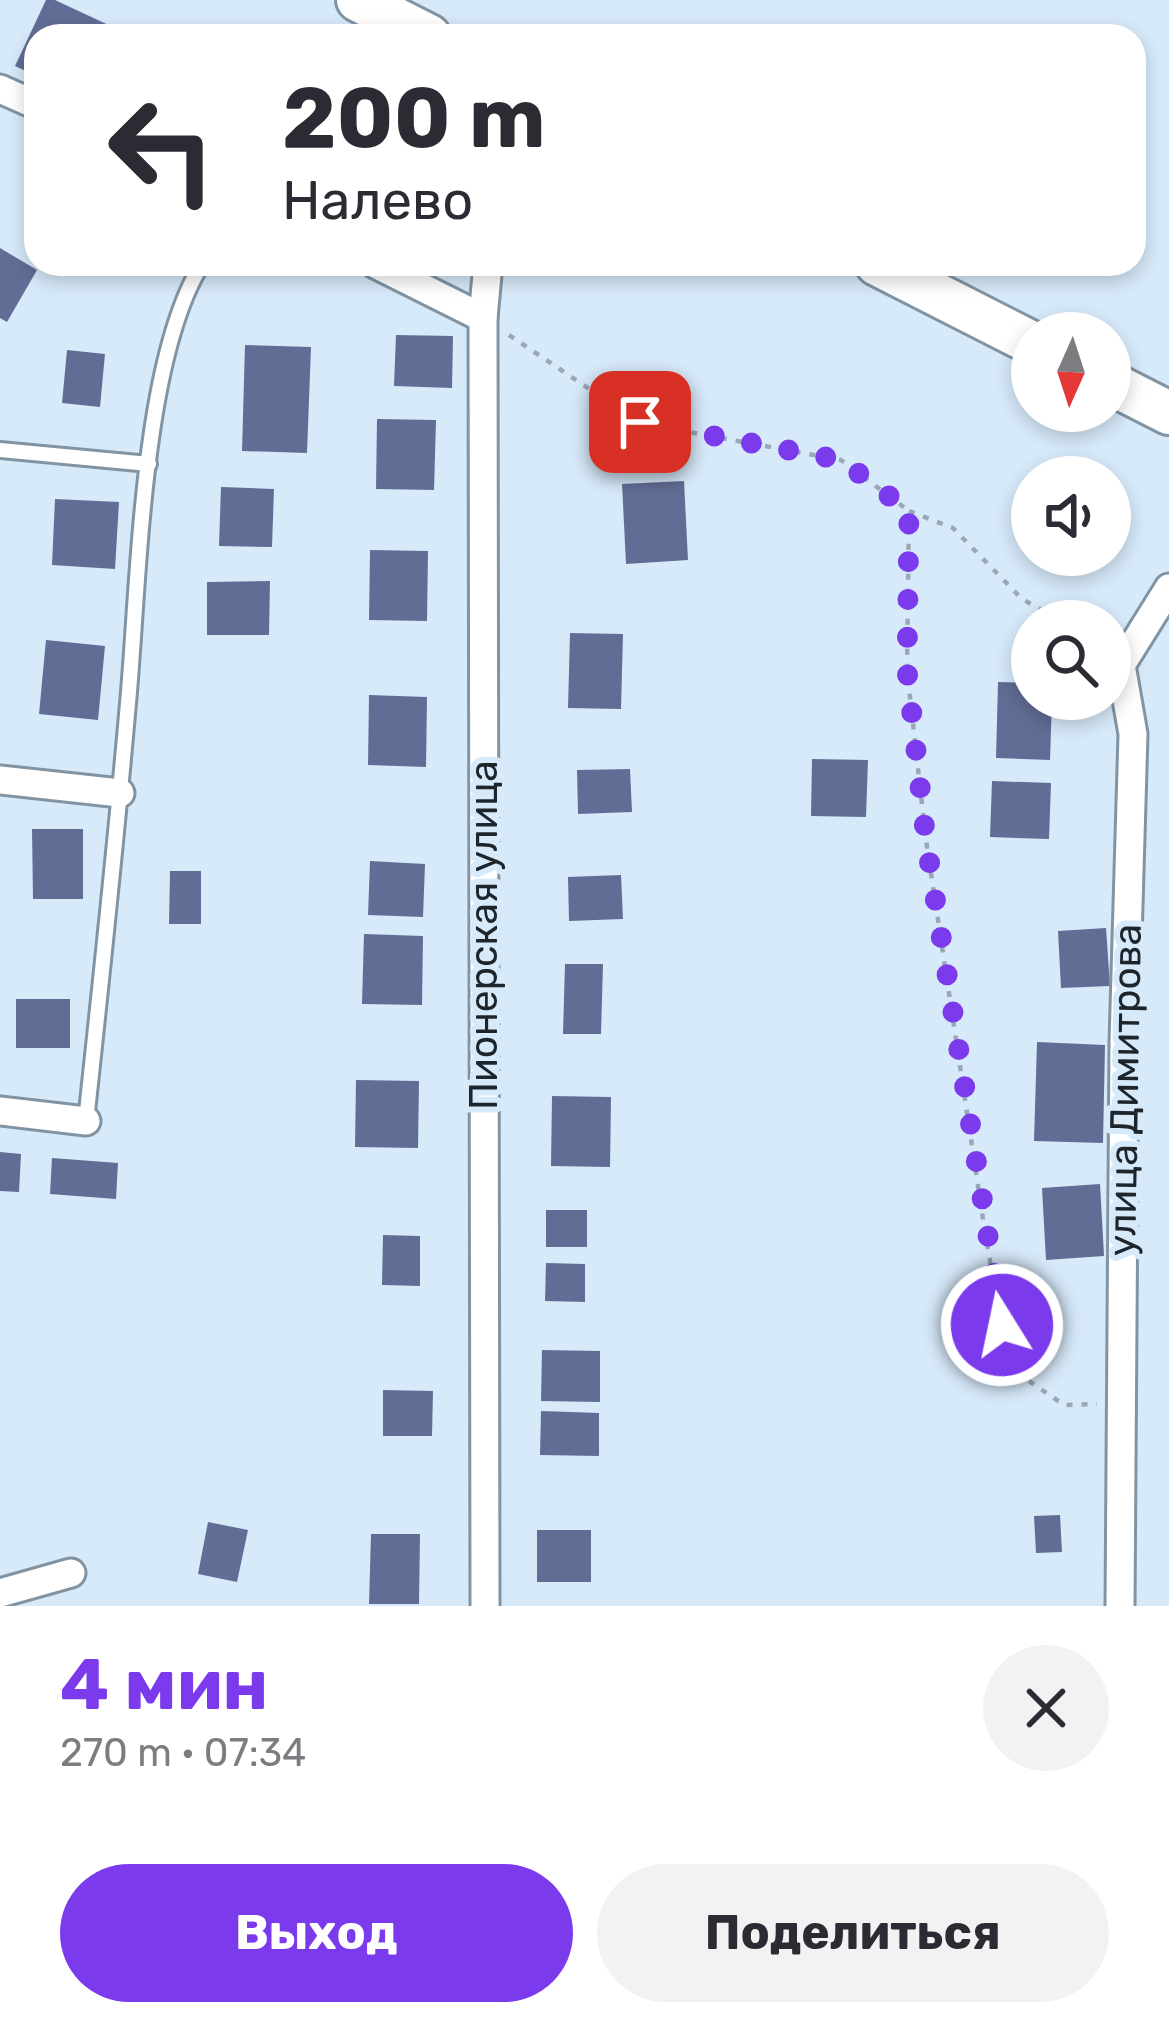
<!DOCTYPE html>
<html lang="ru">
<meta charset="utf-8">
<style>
:root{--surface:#fff;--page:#f2f2f3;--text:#2b2b33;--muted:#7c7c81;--accent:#7c3aed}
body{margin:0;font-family:Rubik,sans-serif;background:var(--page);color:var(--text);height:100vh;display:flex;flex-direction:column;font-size:45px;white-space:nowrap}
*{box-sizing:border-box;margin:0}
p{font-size:39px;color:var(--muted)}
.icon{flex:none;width:66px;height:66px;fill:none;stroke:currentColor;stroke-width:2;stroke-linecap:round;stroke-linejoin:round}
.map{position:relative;height:1606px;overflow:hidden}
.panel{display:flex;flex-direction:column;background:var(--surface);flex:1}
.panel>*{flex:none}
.hud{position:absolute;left:24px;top:24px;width:1122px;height:252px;border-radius:36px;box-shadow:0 6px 18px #0003;background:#fff;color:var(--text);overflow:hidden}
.needle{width:78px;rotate:183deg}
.fabs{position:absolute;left:1011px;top:312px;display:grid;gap:24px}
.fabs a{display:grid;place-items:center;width:120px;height:120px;border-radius:50%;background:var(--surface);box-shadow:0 6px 18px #0003;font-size:60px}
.pin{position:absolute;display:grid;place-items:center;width:102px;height:102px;color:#fff;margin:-51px;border-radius:24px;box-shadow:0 6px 18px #0006}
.me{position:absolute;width:132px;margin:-66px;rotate:350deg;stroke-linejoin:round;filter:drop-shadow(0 0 9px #0008)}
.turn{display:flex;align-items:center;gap:42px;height:252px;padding:0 60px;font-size:54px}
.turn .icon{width:156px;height:156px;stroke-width:2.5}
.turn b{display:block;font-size:84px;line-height:102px}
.round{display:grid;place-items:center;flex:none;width:126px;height:126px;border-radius:63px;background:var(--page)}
.head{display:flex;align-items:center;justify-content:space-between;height:204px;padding:0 60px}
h1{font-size:72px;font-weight:700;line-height:90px;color:var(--accent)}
.cta{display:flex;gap:24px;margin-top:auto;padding:24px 60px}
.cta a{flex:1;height:138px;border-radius:72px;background:var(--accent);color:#fff;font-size:48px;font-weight:700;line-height:138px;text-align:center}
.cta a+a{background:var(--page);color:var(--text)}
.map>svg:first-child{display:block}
.building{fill:#626d95}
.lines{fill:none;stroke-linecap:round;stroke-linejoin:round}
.lane-casing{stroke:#8294a2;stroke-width:20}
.street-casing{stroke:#8294a2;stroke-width:33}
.primary-casing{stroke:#8294a2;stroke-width:48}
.path{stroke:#99a8b4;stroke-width:4.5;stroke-dasharray:6 9;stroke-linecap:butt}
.lane{stroke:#fff;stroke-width:14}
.street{stroke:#fff;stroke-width:27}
.primary{stroke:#fff;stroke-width:42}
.route{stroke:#7c3aed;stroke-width:21;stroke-dasharray:0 37.8}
.labels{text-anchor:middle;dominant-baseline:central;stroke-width:12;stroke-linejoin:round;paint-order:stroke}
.street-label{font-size:39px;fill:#1d242a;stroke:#d7eafa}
</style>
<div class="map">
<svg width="1169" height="1606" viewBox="0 0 1169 1606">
<rect width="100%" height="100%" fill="#d7eafa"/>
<g class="building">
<polygon points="46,0 55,0 132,36 36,36 36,76 15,66"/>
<polygon points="0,248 37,270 7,322 0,318"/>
<polygon points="396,335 453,336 452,388 394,386"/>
<polygon points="245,345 311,347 307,453 242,451"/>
<polygon points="67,350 105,354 100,407 62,403"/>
<polygon points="377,419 436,420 434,490 376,489"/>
<polygon points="684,481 688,560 626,564 622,484"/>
<polygon points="221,487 274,489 272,547 219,546"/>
<polygon points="55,499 119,502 115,569 52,565"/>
<polygon points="370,550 428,551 427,621 369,620"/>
<polygon points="270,581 269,635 207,635 207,582"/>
<polygon points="570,633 623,634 621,709 568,708"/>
<polygon points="46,640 105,646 98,720 39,714"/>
<polygon points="998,682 1032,683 1032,699 1052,699 1050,760 996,758"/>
<polygon points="369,695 427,697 426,767 368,765"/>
<polygon points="812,759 868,760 866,817 811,816"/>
<polygon points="630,769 632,812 578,814 577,770"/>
<polygon points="992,781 1051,783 1049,839 990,837"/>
<polygon points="32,829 83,829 83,899 33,899"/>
<polygon points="370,861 425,864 423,917 368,915"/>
<polygon points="170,871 201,871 201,924 169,924"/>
<polygon points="621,875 623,919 569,921 568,877"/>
<polygon points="1106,928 1110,986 1061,988 1058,931"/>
<polygon points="364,934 423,936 422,1005 362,1004"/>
<polygon points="565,964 603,964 601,1034 563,1034"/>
<rect x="16" y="999" width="54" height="49"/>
<polygon points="1037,1042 1105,1045 1103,1143 1034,1141"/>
<polygon points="356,1080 419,1081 418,1148 355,1147"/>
<polygon points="552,1096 611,1097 610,1167 551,1166"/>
<polygon points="0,1152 21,1154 19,1192 0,1191"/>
<polygon points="52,1158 118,1163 116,1199 50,1194"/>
<polygon points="1100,1184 1104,1256 1046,1260 1042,1188"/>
<rect x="546" y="1210" width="41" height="37"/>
<polygon points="383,1235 420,1236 420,1286 382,1285"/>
<polygon points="546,1263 585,1264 585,1302 545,1301"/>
<polygon points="542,1350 600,1351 600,1402 541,1401"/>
<polygon points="383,1390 433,1391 432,1436 383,1436"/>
<polygon points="541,1411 599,1413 599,1456 540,1455"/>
<polygon points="1060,1515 1062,1552 1036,1553 1034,1516"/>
<polygon points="208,1522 248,1530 237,1582 198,1574"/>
<rect x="537" y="1530" width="54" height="52"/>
<polygon points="371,1534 420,1534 419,1604 369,1604"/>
</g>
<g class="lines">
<g class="lane-casing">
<g id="lane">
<polyline points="0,450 149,464"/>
<path d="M86,1121C101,982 116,842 128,703C139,585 141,361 202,264"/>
</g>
</g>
<g class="street-casing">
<g id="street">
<polyline points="0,89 36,105"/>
<polyline points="375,264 483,318"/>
<polyline points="0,780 120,793"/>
<polyline points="0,1111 86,1121"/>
<polyline points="0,1593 71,1573"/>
<polyline points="485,1606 483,318 488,264"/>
<polyline points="1120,1606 1124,1042 1133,734 1121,665 1169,588"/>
</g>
</g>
<g class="primary-casing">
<g id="primary">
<polyline points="358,0 429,36"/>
<polyline points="877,264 1032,343"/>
<polyline points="1110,383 1169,413"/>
</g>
</g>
<g class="path">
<polyline points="509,335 640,423 841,460 909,511 907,670 926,840 986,1239 1010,1368 1064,1405 1097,1404"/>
<polyline points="909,511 953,528 1022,599 1061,621"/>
</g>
<use href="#lane" class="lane"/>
<use href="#street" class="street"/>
<use href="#primary" class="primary"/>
</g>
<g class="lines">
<polyline class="route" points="640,422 841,460 909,511 907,670 926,840 1002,1325"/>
</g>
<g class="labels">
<g class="street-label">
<text transform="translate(484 935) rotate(-90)">Пионерская улица</text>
<text transform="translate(1125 1090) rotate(-89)">улица Димитрова</text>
</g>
</g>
</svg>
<div class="fabs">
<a><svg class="needle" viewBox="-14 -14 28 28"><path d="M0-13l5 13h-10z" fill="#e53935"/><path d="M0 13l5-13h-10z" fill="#7c7c81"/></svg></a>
<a><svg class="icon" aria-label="sound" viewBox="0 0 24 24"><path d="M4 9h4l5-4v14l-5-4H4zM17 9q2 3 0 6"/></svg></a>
<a><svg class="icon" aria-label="search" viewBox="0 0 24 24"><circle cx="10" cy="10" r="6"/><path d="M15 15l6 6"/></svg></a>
</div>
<div class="pin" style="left:640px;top:422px;background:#d93025"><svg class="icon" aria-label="arrive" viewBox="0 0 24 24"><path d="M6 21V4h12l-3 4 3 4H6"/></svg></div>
<svg class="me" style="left:1002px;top:1325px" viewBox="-20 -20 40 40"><circle r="17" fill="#7c3aed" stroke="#fff" stroke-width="3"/><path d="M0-11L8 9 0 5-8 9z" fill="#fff"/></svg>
<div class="hud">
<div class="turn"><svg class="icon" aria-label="left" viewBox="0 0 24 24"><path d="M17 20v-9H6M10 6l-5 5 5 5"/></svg><div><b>200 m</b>Налево</div></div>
</div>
</div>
<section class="panel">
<div class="head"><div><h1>4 мин</h1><p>270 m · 07:34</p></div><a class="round"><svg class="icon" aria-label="close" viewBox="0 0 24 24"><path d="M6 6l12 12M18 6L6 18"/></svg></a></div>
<div class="cta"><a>Выход</a><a>Поделиться</a></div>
</section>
